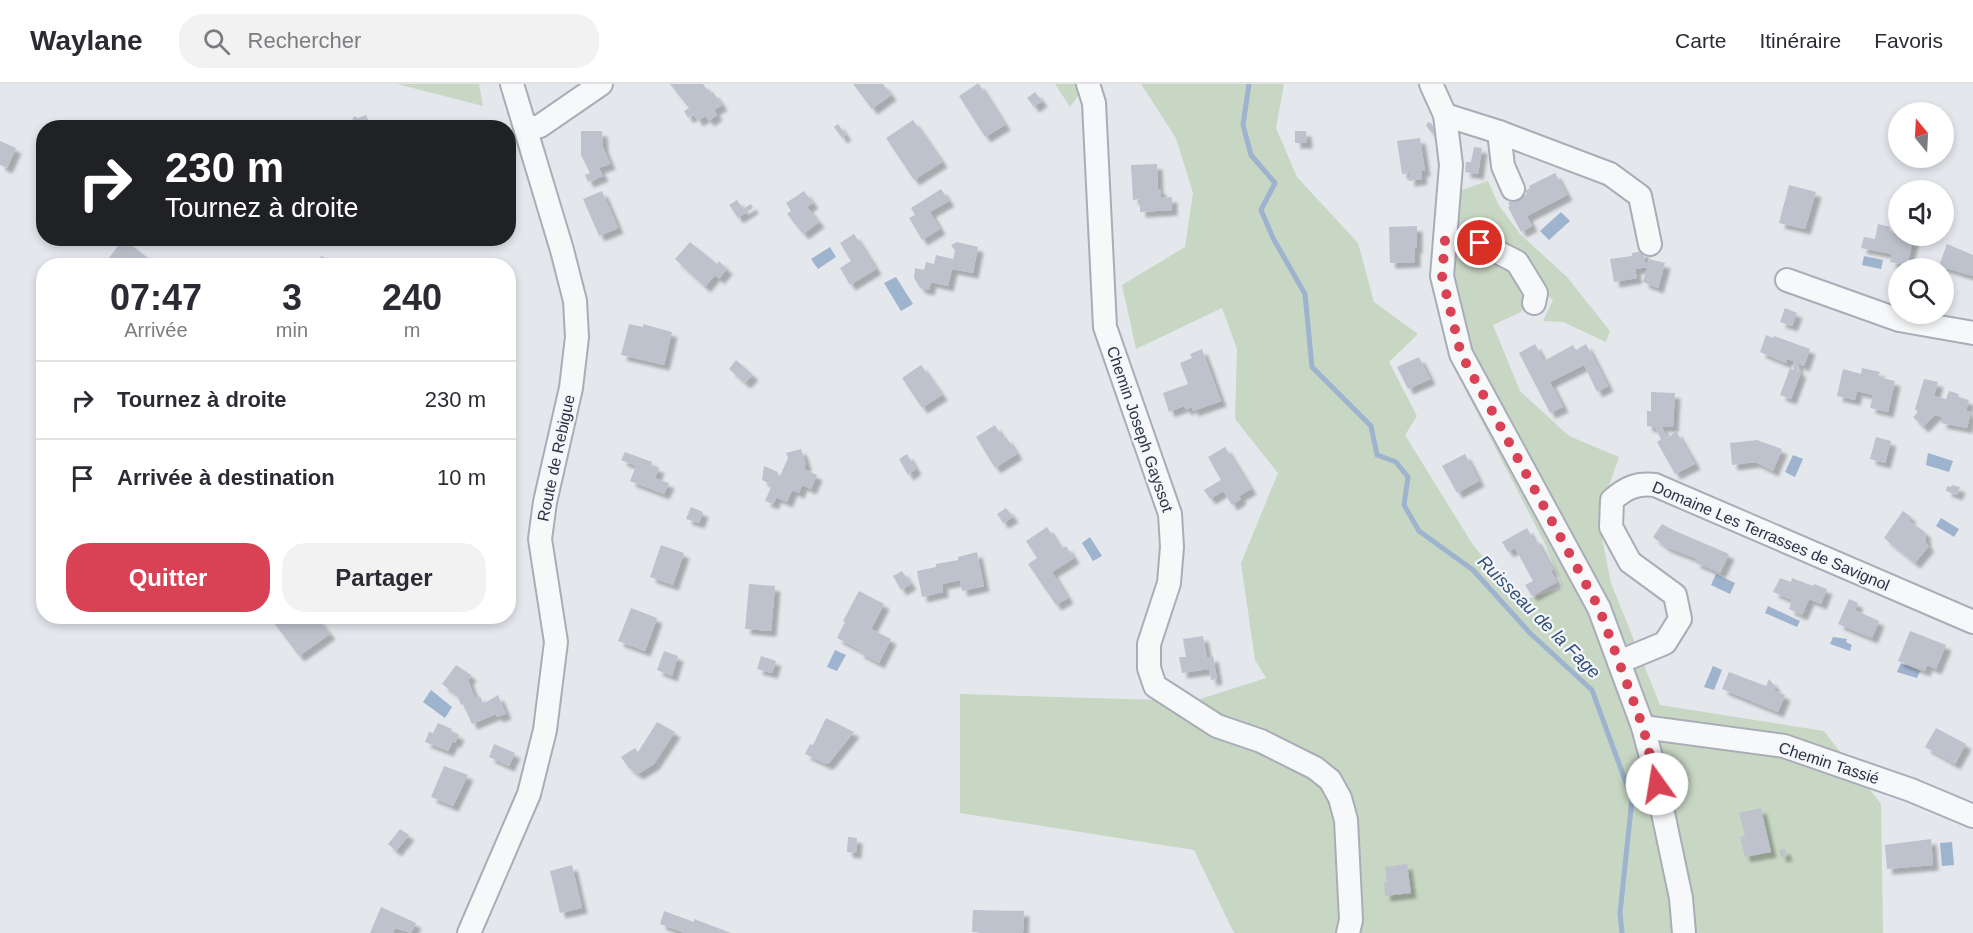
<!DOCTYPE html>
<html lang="fr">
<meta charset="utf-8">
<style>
:root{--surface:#fff;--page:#f2f2f3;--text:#2b2b33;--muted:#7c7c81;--line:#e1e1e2;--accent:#d84254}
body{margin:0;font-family:Helvetica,sans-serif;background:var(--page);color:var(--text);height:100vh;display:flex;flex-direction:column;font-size:22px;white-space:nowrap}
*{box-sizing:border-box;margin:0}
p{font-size:20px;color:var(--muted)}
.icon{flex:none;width:33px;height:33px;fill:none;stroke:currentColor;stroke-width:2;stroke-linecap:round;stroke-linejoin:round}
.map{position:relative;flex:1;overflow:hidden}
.drawer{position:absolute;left:36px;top:174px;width:480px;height:366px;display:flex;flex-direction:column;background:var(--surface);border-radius:24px;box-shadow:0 3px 9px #0003}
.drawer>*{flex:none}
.banner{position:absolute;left:36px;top:36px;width:480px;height:126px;border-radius:24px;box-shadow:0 3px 9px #0003;background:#202124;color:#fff;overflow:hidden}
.needle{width:39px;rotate:342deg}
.buttons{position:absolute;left:1888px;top:18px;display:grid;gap:12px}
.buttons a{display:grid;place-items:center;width:66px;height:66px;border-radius:50%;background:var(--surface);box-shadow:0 3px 9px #0003;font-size:30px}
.pin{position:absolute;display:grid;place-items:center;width:51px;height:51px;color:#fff;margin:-26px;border:3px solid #fff;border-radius:50%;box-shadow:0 2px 6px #0007}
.me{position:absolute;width:66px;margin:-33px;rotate:347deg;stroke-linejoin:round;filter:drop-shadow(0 0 4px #0008)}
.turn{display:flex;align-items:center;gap:21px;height:126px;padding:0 30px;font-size:27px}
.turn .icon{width:78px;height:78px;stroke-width:2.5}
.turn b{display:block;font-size:42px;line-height:51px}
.eta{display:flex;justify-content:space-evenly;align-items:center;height:102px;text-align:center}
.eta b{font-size:36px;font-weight:700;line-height:42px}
.primary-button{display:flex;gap:12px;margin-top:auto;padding:12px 30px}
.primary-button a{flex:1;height:69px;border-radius:24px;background:var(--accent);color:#fff;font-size:24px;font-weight:700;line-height:69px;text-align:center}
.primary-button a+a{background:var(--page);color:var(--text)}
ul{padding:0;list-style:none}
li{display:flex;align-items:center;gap:18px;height:78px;padding:0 30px;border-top:2px solid var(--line)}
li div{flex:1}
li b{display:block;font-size:22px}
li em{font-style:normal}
header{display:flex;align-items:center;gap:36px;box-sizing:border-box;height:84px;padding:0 30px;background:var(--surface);border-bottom:2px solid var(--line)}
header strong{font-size:28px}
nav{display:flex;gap:33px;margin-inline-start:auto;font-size:21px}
.search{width:420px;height:54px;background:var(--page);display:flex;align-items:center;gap:15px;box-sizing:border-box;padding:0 21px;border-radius:24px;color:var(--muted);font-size:22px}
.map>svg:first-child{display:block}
.green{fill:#c8d7c4}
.water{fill:#9db3ce}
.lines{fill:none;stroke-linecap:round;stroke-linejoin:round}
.stream{stroke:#9db3ce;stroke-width:5}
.building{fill:#bdc2cd;filter:url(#shadow)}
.minor-casing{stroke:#a8adb7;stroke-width:26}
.minor{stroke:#f7f8fa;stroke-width:22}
.route{stroke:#d84254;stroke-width:10;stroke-dasharray:0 18}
.labels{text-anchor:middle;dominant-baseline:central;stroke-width:4.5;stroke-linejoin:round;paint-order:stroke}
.street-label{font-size:16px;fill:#2a3346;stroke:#f4f6f9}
.water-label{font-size:18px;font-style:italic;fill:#31507d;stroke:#f4f6f9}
</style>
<header>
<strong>Waylane</strong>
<div class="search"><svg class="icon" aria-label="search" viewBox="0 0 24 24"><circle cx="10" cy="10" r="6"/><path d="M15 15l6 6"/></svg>Rechercher</div>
<nav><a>Carte</a><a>Itinéraire</a><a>Favoris</a></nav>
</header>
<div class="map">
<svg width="1973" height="849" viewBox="0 0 1973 849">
<defs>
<filter id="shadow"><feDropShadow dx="5.5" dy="5.5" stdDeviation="1.5" flood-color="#0004"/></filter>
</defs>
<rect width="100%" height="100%" fill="#e4e7ec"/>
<g class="green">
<polygon points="397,0 479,0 483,22"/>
<polygon points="1055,0 1079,0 1082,7 1070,23"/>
<polygon points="1141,0 1284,0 1276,44 1297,93 1358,159 1374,218 1418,250 1389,278 1417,332 1405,351 1473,461 1521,517 1563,504 1545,460 1455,286 1440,216 1453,109 1488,97 1498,120 1520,150 1567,193 1610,247 1606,258 1563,238 1543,237 1553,216 1533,199 1521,228 1493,241 1520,307 1569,352 1619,373 1598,434 1611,499 1660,621 1824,647 1881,720 1883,849 1234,849 1194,766 960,729 960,610 1194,617 1266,594 1255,576 1241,479 1278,389 1235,335 1237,265 1222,224 1136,265 1122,201 1185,163 1193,109 1176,54"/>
</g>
<g class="water">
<polygon points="1561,128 1570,137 1549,156 1540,147"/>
<polygon points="830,163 836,173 818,185 811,175"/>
<polygon points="1864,172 1883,176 1881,185 1862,181"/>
<polygon points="896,193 913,220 901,227 884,199"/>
<polygon points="1928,369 1953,377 1949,388 1926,381"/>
<polygon points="1793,371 1803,375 1795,393 1785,388"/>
<polygon points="1941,434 1959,445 1954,453 1936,442"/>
<polygon points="1090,453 1102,472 1093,477 1082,459"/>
<polygon points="1716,490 1735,499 1730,510 1711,501"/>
<polygon points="1768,522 1800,537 1797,543 1765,529"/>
<polygon points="1833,553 1847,555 1846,558 1852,561 1850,567 1830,560"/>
<polygon points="835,566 846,571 837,587 827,583"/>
<polygon points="1901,579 1920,587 1917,594 1897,588"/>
<polygon points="1713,582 1722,586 1714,606 1704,603"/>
<polygon points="431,606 452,623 445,634 423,618"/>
<polygon points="1952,758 1954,781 1942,782 1940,759"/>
</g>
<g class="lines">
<polyline class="stream" points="1249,0 1243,41 1251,71 1275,99 1261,126 1273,154 1305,210 1312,283 1371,342 1377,371 1396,378 1408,393 1404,421 1419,447 1473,486 1530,549 1592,606 1632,715 1620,829 1622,849"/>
</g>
<g class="building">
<polygon points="670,0 703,0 710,10 713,8 722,21 714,26 717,31 709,37 705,32 698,37 693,30 688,34 684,27 689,24"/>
<polygon points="853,0 883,0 891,11 872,25"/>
<polygon points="977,0 979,0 1005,41 985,53 959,12"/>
<polygon points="1035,8 1042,17 1034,23 1027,14"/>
<polygon points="366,31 372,44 346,44 345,41 352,37 354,32 358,34"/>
<polygon points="913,36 942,78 914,96 886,54"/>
<polygon points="1428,38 1432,40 1435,48 1432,49 1426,42"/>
<polygon points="838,40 846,51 842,54 834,43"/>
<polygon points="581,47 602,47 603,63 610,80 599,84 603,92 588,98 585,91 590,89 581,71"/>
<polygon points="1295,47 1306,47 1307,59 1295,59"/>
<polygon points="1420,54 1425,87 1421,87 1422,95 1409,97 1409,89 1402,90 1397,57"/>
<polygon points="0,57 16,64 7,84 0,81"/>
<polygon points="1474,63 1482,64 1478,90 1465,88 1466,78 1471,78"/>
<polygon points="1157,80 1158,105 1161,105 1161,114 1172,113 1172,126 1140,128 1140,115 1133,116 1131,81"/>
<polygon points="1555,89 1567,111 1527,132 1532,142 1521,148 1508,123 1510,122 1508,119 1527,110 1525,107 1530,104 1529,102"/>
<polygon points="1789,101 1816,108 1805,145 1779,139"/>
<polygon points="941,105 949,117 930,128 940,145 922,156 909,134 915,131 911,124"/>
<polygon points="602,107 618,144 599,152 583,115"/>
<polygon points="804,107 813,119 807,123 819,138 803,150 787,130 791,127 786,119"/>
<polygon points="737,116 743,125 751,120 753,124 738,134 729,121"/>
<polygon points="1878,140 1890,143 1889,148 1899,150 1899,152 1914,153 1907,181 1890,178 1892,170 1861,164 1864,153 1875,155"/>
<polygon points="1417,142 1417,164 1415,164 1415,178 1390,179 1389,143"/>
<polygon points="854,150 876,185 850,201 840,184 851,177 840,159"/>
<polygon points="123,155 148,174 142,182 103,182"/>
<polygon points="690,158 717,180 719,177 727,185 719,195 715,191 705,203 675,175"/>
<polygon points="957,158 978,163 973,189 952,185 948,202 931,198 929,206 920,204 914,194 915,184 924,186 926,178 934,180 936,171 953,175 955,167 951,161"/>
<polygon points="1947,160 1973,171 1973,192 1939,182"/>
<polygon points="1643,167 1645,178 1648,179 1649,175 1665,179 1658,204 1643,198 1647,183 1635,185 1637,194 1614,198 1610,175 1632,172 1632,169"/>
<polygon points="321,172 343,182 317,182"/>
<polygon points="1785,224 1797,229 1792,242 1780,238"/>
<polygon points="629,240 643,243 643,240 672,248 664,281 621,271"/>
<polygon points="1766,251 1773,254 1774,252 1810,265 1804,282 1797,279 1798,287 1801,288 1791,315 1780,311 1790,284 1794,286 1793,277 1787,275 1786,279 1760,268"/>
<polygon points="1535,260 1544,277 1573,261 1576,266 1586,260 1608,302 1597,308 1584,281 1550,298 1563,323 1550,329 1519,269"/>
<polygon points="1202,265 1221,317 1193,327 1192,323 1186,326 1184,322 1169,328 1163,309 1188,300 1180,279 1192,274 1190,270"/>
<polygon points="1419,273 1430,295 1408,305 1397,283"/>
<polygon points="736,276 753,291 745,299 729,285"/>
<polygon points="921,281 942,311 922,324 902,294"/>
<polygon points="1862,284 1880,288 1878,293 1895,297 1888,328 1870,324 1873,311 1857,307 1855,316 1837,312 1843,285 1861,290"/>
<polygon points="1924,295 1938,298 1934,312 1946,315 1949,307 1959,310 1958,313 1969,316 1966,327 1971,328 1967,344 1941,339 1942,333 1935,331 1923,343 1913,333 1918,328 1915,325"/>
<polygon points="1651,308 1675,309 1673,343 1661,342 1668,354 1676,347 1695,380 1675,390 1657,358 1661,355 1655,343 1647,342 1647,326 1651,328"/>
<polygon points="995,341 1003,355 1006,353 1017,370 995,384 976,353"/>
<polygon points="1876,353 1891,357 1885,379 1870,375"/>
<polygon points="1757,356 1782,365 1773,387 1755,378 1732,381 1730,359"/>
<polygon points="1225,363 1251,405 1239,412 1241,415 1232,421 1223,407 1210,415 1204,406 1221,396 1208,373"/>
<polygon points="801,365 806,380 804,385 817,391 811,405 802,401 799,409 792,406 787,418 776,413 773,420 765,417 772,401 762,396 764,382 778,388 777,390 780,392 788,374 786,369"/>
<polygon points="625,368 652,378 651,381 659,384 655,394 669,399 664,410 630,397 636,382 621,376"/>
<polygon points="907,370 916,385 908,391 899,375"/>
<polygon points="1465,370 1479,397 1457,409 1442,382"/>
<polygon points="1952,401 1960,403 1957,411 1946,407 1947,402 1951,403"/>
<polygon points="691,423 703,428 699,439 686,435"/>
<polygon points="1006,424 1013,433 1003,439 997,430"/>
<polygon points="1903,427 1911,433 1908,436 1925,448 1926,459 1929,462 1915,479 1884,454"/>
<polygon points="1662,440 1673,446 1729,470 1720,489 1694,478 1697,475 1666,463 1653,453"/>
<polygon points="1047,443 1061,465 1066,462 1074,474 1052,488 1068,514 1056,521 1028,480 1037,474 1026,457"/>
<polygon points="1527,444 1533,455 1535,454 1553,486 1551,487 1557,498 1532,512 1525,501 1533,497 1515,464 1508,468 1502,458"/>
<polygon points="661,461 684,469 673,501 650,493"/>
<polygon points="977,468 984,502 962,507 960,496 942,500 943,508 922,513 917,487 936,483 936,480 958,476 958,473"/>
<polygon points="902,487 911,500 901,506 893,492"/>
<polygon points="1780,494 1791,498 1792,494 1813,502 1814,500 1827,505 1821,520 1809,515 1802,531 1789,525 1792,516 1773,508"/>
<polygon points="749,500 775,502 771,547 745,545"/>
<polygon points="859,507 884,520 871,545 891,555 879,579 858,568 860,566 837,554 845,538 843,537"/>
<polygon points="1849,515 1858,519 1855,526 1879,537 1872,554 1838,540"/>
<polygon points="631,524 657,534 645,567 618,557"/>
<polygon points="269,532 311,532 313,536 316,533 330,550 299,572"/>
<polygon points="1910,547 1946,561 1936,585 1927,581 1925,587 1898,577"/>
<polygon points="1203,552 1207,574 1213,572 1217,595 1211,596 1209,585 1182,589 1179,573 1186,573 1183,555"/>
<polygon points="664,567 678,572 672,592 657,586"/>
<polygon points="761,572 776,577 772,589 757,585"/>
<polygon points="456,581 471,591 468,596 475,614 480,612 483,620 498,611 506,630 497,633 496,630 472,640 463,620 461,621 457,611 442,600"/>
<polygon points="1729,588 1766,602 1769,595 1775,602 1774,606 1785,611 1778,628 1722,605"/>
<polygon points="826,634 854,648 829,679 826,680 805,670 810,660 813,661"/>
<polygon points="657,638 675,648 654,680 638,690 629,684 621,673 635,664 638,668"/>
<polygon points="438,639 452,645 451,647 459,651 455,659 453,657 448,667 425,658 429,648 433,649"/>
<polygon points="1936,644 1966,660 1955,680 1925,663"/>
<polygon points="494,660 515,669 509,682 489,673"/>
<polygon points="444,682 468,691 453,722 431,713"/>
<polygon points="1761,724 1771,768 1745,773 1740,753 1745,752 1739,729"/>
<polygon points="400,745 409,751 396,767 388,760"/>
<polygon points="848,753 857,754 856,769 847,768"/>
<polygon points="1931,755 1933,781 1887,785 1885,761"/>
<polygon points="1785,765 1787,772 1781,773 1779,766"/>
<polygon points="1407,780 1411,809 1385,812 1384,798 1387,798 1385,783"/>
<polygon points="572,781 582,824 560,829 550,787"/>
<polygon points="381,823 416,839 411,849 395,844 393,849 370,849"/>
<polygon points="973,826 1024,827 1023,849 972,848"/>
<polygon points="664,827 694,838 694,835 731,849 685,849 660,840"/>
</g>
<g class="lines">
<g class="minor-casing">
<g id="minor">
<polyline points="1088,0 1094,19 1105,243 1170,430 1172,463 1169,499 1149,560 1149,584 1155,602 1217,642 1261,657 1315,684 1330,696 1340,714 1346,736 1351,836 1348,849"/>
<polyline points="1431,0 1445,31 1451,81 1442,192 1461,270 1599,524 1643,643 1652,677 1681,814 1684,849"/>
<polyline points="1445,31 1499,48 1610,90 1640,112 1650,160"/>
<polyline points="527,45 540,42 601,0"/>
<polyline points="1499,48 1503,82 1513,105"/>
<polyline points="1445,156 1480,159 1517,178 1536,209 1534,219"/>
<polyline points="1787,196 1899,236 1973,249"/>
<path d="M1619,578L1665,559L1680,535L1675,511L1630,478L1611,443L1612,416C1626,404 1636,399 1655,401L1973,538"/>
<polyline points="1643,643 1784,662 1911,706 1973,732"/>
<polyline points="469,849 529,710 545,646 556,558 540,455 545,418 571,304 577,253 575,217 562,166 512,0"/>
</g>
</g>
<use href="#minor" class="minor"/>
</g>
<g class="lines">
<polyline class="route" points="1480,159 1445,156 1442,192 1461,270 1599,524 1643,643 1657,700"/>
</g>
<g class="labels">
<g class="street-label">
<text transform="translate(1140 345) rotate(71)">Chemin Joseph Gayssot</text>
<text transform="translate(556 374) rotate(-78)">Route de Rebigue</text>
<text transform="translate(1771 452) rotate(23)">Domaine Les Terrasses de Savignol</text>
<text transform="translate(1829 679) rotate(18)">Chemin Tassié</text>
</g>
<g class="water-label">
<text transform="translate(1539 533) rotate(45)">Ruisseau de la Fage</text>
</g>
</g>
</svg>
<div class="buttons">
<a><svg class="needle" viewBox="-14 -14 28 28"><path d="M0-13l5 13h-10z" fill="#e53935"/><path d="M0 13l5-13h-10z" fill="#7c7c81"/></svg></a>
<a><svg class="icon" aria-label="sound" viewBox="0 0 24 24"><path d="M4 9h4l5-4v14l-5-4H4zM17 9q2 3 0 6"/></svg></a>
<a><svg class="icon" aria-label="search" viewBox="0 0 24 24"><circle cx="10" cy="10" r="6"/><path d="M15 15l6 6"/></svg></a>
</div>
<div class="pin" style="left:1480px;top:159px;background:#d93025"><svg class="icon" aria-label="arrive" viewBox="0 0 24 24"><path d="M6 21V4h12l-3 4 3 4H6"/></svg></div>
<svg class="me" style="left:1657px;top:700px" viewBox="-20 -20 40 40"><circle r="19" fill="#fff"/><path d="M0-13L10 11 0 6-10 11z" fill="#d84254"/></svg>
<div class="banner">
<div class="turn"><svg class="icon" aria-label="right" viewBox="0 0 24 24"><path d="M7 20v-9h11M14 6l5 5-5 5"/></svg><div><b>230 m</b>Tournez à droite</div></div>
</div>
<section class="drawer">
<div class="eta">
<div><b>07:47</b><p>Arrivée</p></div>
<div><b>3</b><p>min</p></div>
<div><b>240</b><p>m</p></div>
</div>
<ul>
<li><svg class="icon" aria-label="right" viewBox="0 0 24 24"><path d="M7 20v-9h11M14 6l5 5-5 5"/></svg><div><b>Tournez à droite</b></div><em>230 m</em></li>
<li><svg class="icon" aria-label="arrive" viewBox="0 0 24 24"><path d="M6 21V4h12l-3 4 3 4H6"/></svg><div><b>Arrivée à destination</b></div><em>10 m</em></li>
</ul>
<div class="primary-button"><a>Quitter</a><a>Partager</a></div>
</section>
</div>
